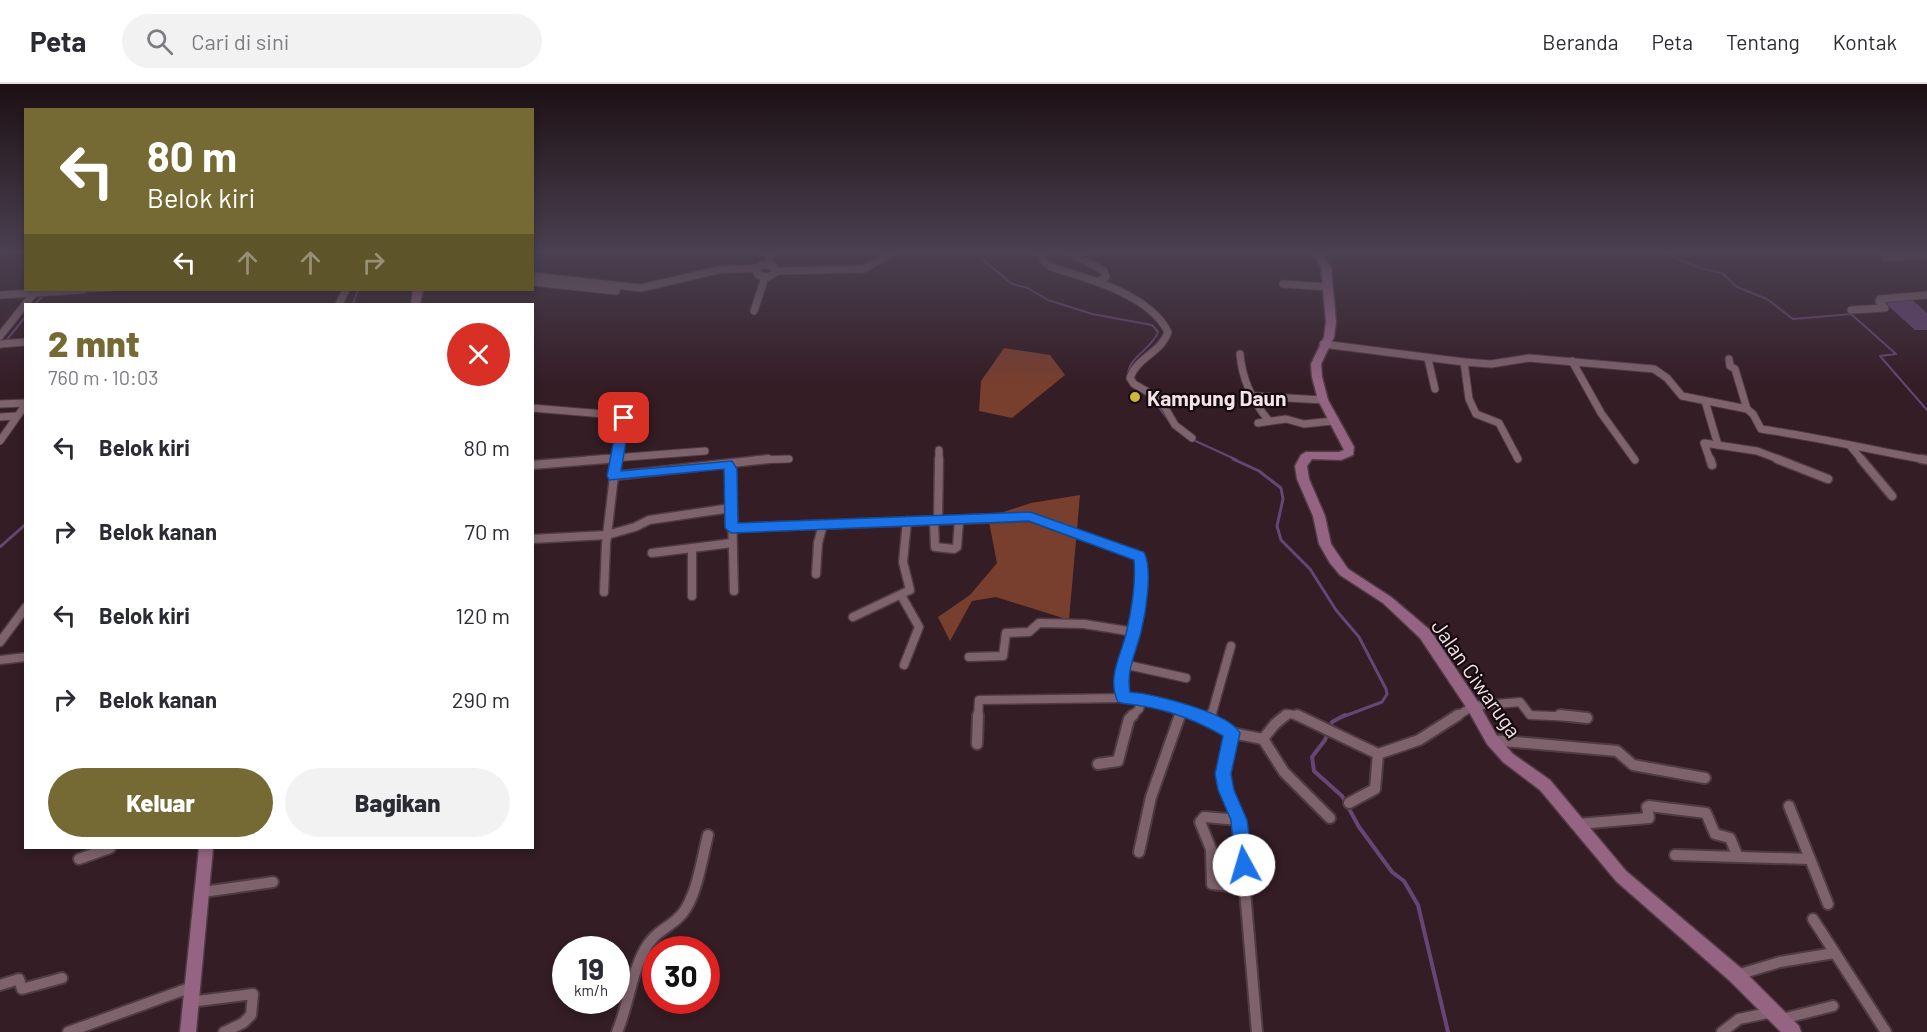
<!DOCTYPE html>
<html lang="id">
<meta charset="utf-8">
<style>
:root{--surface:#fff;--page:#f2f2f3;--text:#2b2b33;--muted:#7c7c81;--line:#e1e1e2;--accent:#766a34}
body{margin:0;font-family:Barlow,sans-serif;background:var(--page);color:var(--text);height:100vh;display:flex;flex-direction:column;font-size:22px;white-space:nowrap}
*{box-sizing:border-box;margin:0}
p{font-size:20px;color:var(--muted)}
.icon{flex:none;width:33px;height:33px;fill:none;stroke:currentColor;stroke-width:2;stroke-linecap:round;stroke-linejoin:round}
.map{position:relative;flex:1;overflow:hidden}
.side{position:absolute;left:24px;top:219px;width:510px;height:546px;display:flex;flex-direction:column;background:var(--surface);border-radius:0px;box-shadow:0 3px 9px #0003}
.side>*{flex:none}
.hud{position:absolute;left:24px;top:24px;width:510px;height:183px;border-radius:0px;box-shadow:0 3px 9px #0003;background:#766a34;color:#fff;overflow:hidden}
.speed{position:absolute;left:552px;top:852px;display:flex;gap:12px;font-size:30px;font-weight:700;text-align:center}
.speed>*{display:grid;place-content:center;width:78px;height:78px;border-radius:50%;background:var(--surface);box-shadow:0 3px 9px #0003;line-height:1}
.speed small{font-size:15px;font-weight:400}
.speed .limit{border:9px solid #d22;background:#fff;color:#111}
.pin{position:absolute;display:grid;place-items:center;width:51px;height:51px;color:#fff;margin:-26px;border-radius:12px;box-shadow:0 3px 9px #0006}
.me{position:absolute;width:66px;margin:-33px;rotate:354deg;stroke-linejoin:round;filter:drop-shadow(0 0 4px #0008)}
.turn{display:flex;align-items:center;gap:21px;height:126px;padding:0 24px;font-size:27px}
.turn .icon{width:78px;height:78px;stroke-width:2.5}
.turn b{display:block;font-size:42px;line-height:51px}
.lanes{display:flex;align-items:center;height:57px;padding:0 24px;background:#0003;justify-content:center;gap:30px;direction:ltr}
.lanes .off{opacity:.35}
.round{display:grid;place-items:center;flex:none;width:63px;height:63px;border-radius:32px;background:var(--page)}
.head{display:flex;align-items:center;justify-content:space-between;height:102px;padding:0 24px}
h1{font-size:36px;font-weight:800;line-height:45px;color:var(--accent)}
.action{display:flex;gap:12px;margin-top:auto;padding:12px 24px}
.action a{flex:1;height:69px;border-radius:36px;background:var(--accent);color:#fff;font-size:24px;font-weight:800;line-height:69px;text-align:center}
.action a+a{background:var(--page);color:var(--text)}
ul{padding:0;list-style:none}
li{display:flex;align-items:center;gap:18px;height:84px;padding:0 24px}
li div{flex:1}
li b{display:block;font-size:22px}
li em{font-style:normal}
header{display:flex;align-items:center;gap:36px;box-sizing:border-box;height:84px;padding:0 30px;background:var(--surface);border-bottom:2px solid var(--line)}
header strong{font-size:28px}
nav{display:flex;gap:33px;margin-inline-start:auto;font-size:21px}
.search{width:420px;height:54px;background:var(--page);display:flex;align-items:center;gap:15px;box-sizing:border-box;padding:0 21px;border-radius:33px;color:var(--muted);font-size:22px}
.map>svg:first-child{display:block}
.forest{fill:#783e2e}
.water{fill:#674575}
.lines{fill:none;stroke-linecap:round;stroke-linejoin:round}
.stream-far2{stroke:#674575;stroke-width:2}
.stream-far1{stroke:#674575;stroke-width:3}
.stream{stroke:#674575;stroke-width:4}
.street-far2-casing{stroke:#4f3b43;stroke-width:9}
.street-far1-casing{stroke:#4f3b43;stroke-width:11}
.street-casing{stroke:#4f3b43;stroke-width:14}
.secondary-casing{stroke:#4f3b43;stroke-width:3}
.street-far2{stroke:#7e626c;stroke-width:7}
.street-far1{stroke:#7e626c;stroke-width:8}
.street{stroke:#7e626c;stroke-width:10}
.secondary{fill:#956482;fill-rule:evenodd}
.route{fill:#1a73e8;stroke:#114b97;stroke-width:1.5}
.poi-dot{fill:#d2b635;stroke:#150a0e;stroke-width:2}
.labels{text-anchor:middle;dominant-baseline:central;stroke-width:4.5;stroke-linejoin:round;paint-order:stroke}
.poi-label{font-size:21px;font-weight:bold;fill:#f4e3e9;stroke:#150a0e;text-anchor:start}
.street-label{font-size:21px;fill:#f4e3e9;stroke:#150a0e}
</style>
<header>
<strong>Peta</strong>
<div class="search"><svg class="icon" aria-label="search" viewBox="0 0 24 24"><circle cx="10" cy="10" r="6"/><path d="M15 15l6 6"/></svg>Cari di sini</div>
<nav><a>Beranda</a><a>Peta</a><a>Tentang</a><a>Kontak</a></nav>
</header>
<div class="map">
<svg width="1927" height="948" viewBox="0 0 1927 948">
<rect width="100%" height="100%" fill="#341d25"/>
<g class="forest">
<polygon points="1004,264 1050,271 1065,291 1012,334 979,327 981,297"/>
<polygon points="1080,411 1069,536 996,513 972,517 950,557 938,533 970,511 997,479 988,433 1031,419"/>
</g>
<polygon class="water" points="1910,214 1927,229 1927,246 1915,246 1883,217"/>
<g class="lines">
<g class="stream-far2">
<path d="M974,168L1012,200L1028,204L1048,216L1092,230L1152,241L1158,248C1151,267 1126,273 1128,294"/>
<polyline points="1662,168 1700,184 1722,189 1737,203 1767,215 1793,235 1851,230 1896,270 1880,272 1927,326"/>
<polyline points="83,208 116,206"/>
<polyline points="35,220 44,211"/>
<polyline points="353,220 358,206"/>
<polyline points="0,264 26,232"/>
<polyline points="1145,310 1153,316 1172,341"/>
<polyline points="1191,355 1237,376"/>
</g>
<g class="stream-far1">
<polyline points="1233,375 1259,387 1281,404 1283,415 1277,442 1281,456 1310,485 1336,526 1359,553 1386,605 1387,610 1382,618 1342,633"/>
<polyline points="0,463 26,440"/>
</g>
<polyline class="stream" points="1345,631 1332,638 1325,656 1312,673 1314,687 1342,712 1359,743 1392,788 1404,797 1418,821 1448,948"/>
<g class="street-far2-casing">
<g id="street-far2">
<polyline points="769,168 769,181"/>
<path d="M1039,168L1044,178L1051,183C1088,194 1150,211 1168,248C1161,269 1137,273 1130,294L1134,300L1160,315L1175,341L1192,354"/>
<polyline points="1069,168 1104,187 1106,193 1099,197"/>
<polyline points="1886,173 1927,171"/>
<polygon points="762,181 773,182 776,188 768,193 758,191 756,185"/>
<polyline points="777,187 864,185 893,168"/>
<polyline points="532,192 641,204 718,186 757,184"/>
<polyline points="532,198 616,207"/>
<polyline points="1283,200 1328,203"/>
<polyline points="0,211 83,206"/>
<polyline points="339,220 346,206"/>
<polyline points="1851,226 1885,224 1879,217 1880,215 1927,211"/>
<polyline points="754,227 765,193"/>
<polyline points="0,252 35,208"/>
<polyline points="0,260 26,258"/>
<path d="M1323,260L1464,278L1491,280L1529,274L1654,285L1667,294L1682,312L1747,325L1753,330L1761,345C1817,353 1871,366 1927,376"/>
<path d="M1240,270C1242,295 1253,318 1269,337"/>
<polyline points="1428,275 1435,305"/>
<polyline points="1729,275 1730,282 1735,285 1747,325"/>
<polyline points="1572,277 1601,329 1635,376"/>
<polyline points="1464,278 1469,315 1476,330 1499,339 1518,375"/>
<polyline points="1254,312 1323,316"/>
<polyline points="1705,317 1718,361"/>
<polyline points="0,320 26,319"/>
<polyline points="532,324 616,331 624,334 616,376"/>
<polyline points="0,333 17,332"/>
<polyline points="1258,339 1286,335 1304,340 1333,337"/>
<polyline points="0,357 26,320"/>
<polyline points="1851,363 1862,376"/>
<polyline points="588,376 705,367"/>
<polyline points="755,376 789,375"/>
<polyline points="939,376 939,366"/>
<polyline points="1710,376 1704,359 1757,367 1781,376"/>
</g>
</g>
<g class="street-far1-casing">
<g id="street-far1">
<polyline points="1710,375 1712,381"/>
<polyline points="1777,375 1828,395"/>
<polyline points="1861,375 1892,412"/>
<polyline points="1921,375 1927,376"/>
<polyline points="728,380 731,385 734,507"/>
<polyline points="532,381 607,375"/>
<polyline points="613,392 768,375"/>
<polyline points="938,436 939,375"/>
<polyline points="934,437 935,463 954,465 957,463 959,436"/>
<path d="M731,444L1030,433L1139,472C1153,518 1119,568 1124,614L1167,621L1200,633"/>
<polyline points="532,455 607,451 635,443 649,436 731,424"/>
<polyline points="692,464 692,512"/>
<polyline points="652,469 732,459"/>
<polyline points="816,490 818,459 823,440"/>
<polyline points="604,508 606,460 616,375"/>
<polyline points="901,511 919,543 904,581"/>
<polyline points="853,533 910,506 903,478 907,437"/>
<polyline points="0,558 26,523"/>
<polyline points="969,573 1003,572 1006,549 1029,548 1039,539 1084,540 1134,548"/>
<polyline points="0,576 26,573"/>
<polyline points="1123,580 1186,594"/>
<polyline points="978,633 979,616 1124,614"/>
<polyline points="1131,633 1139,625 1142,615"/>
<polyline points="1179,633 1182,625"/>
<polyline points="1211,633 1231,562"/>
<polyline points="1283,633 1290,630 1301,633"/>
<polyline points="1456,633 1473,622 1520,618 1530,631 1575,633"/>
</g>
</g>
<g class="street-casing">
<g id="street">
<path d="M1197,631L1232,649C1222,692 1220,695 1239,736L1257,948"/>
<polyline points="1297,631 1378,670 1419,656 1458,631"/>
<polyline points="1560,631 1587,634"/>
<polyline points="1210,636 1211,631"/>
<polyline points="1232,649 1263,655 1275,640 1286,631"/>
<polyline points="1263,655 1284,688 1330,734"/>
<polyline points="1492,656 1617,667 1633,681 1705,694"/>
<polyline points="977,660 978,631"/>
<polyline points="1098,680 1118,677 1129,635 1133,631"/>
<polyline points="1349,719 1375,705 1378,670"/>
<polyline points="1789,722 1828,820"/>
<polyline points="1239,736 1204,733 1200,738 1211,765 1212,800 1246,804"/>
<polyline points="1578,740 1649,734 1647,723 1649,722 1706,729 1715,750 1730,754 1737,771"/>
<polyline points="1139,768 1151,713 1180,631"/>
<polyline points="1675,771 1808,775"/>
<polyline points="79,775 110,764"/>
<polyline points="203,808 273,798"/>
<polyline points="1813,835 1886,948"/>
<polyline points="1737,891 1780,878 1834,869"/>
<polyline points="0,901 19,895 22,905 62,894"/>
<polyline points="190,918 253,910 251,931 243,939 224,948"/>
<polyline points="1782,935 1833,922"/>
<polyline points="68,948 192,903"/>
<path d="M617,948C628,923 631,891 643,869C654,846 668,846 682,830C697,812 702,774 708,751"/>
<polyline points="1722,948 1739,935 1773,928"/>
</g>
</g>
<g class="secondary-casing">
<g id="secondary">
<polygon points="1312,168 1320,168 1331,183 1336,238 1334,253 1321,280 1322,293 1328,316 1354,363 1353,371 1341,376 1312,375 1307,382 1309,395 1325,432 1331,460 1348,485 1391,513 1430,546 1478,618 1497,652 1513,670 1550,696 1626,787 1742,885 1799,942 1801,948 1781,948 1730,897 1616,797 1540,706 1503,678 1487,660 1468,626 1420,554 1383,519 1340,491 1330,479 1319,460 1313,432 1297,395 1295,382 1301,371 1306,368 1339,368 1344,366 1318,316 1312,293 1311,280 1324,253 1326,238 1321,183"/>
<polygon points="413,206 423,206 420,220 411,220"/>
<polygon points="199,764 213,764 196,948 180,948"/>
</g>
</g>
<use href="#street-far2" class="street-far2"/>
<use href="#street-far1" class="street-far1"/>
<use href="#street" class="street"/>
<use href="#secondary" class="secondary"/>
</g>
<linearGradient id="sky" x2="0" y2="1"><stop stop-color="#1d1014"/><stop offset="0.56" stop-color="#4a4051"/><stop offset="1" stop-color="#4a4051" stop-opacity="0"/></linearGradient>
<rect width="1927" height="301" fill="url(#sky)"/>
<path class="route" d="M624,330L630,334L621,387L732,377L737,385L738,439L1030,428L1144,468C1153,486 1146,528 1141,548C1136,569 1126,586 1130,608C1153,610 1229,628 1240,649L1231,690L1234,706L1247,736L1253,781L1250,787L1244,789L1238,787L1235,781L1231,736L1218,706L1215,690L1223,652C1198,637 1171,627 1142,622C1134,620 1126,621 1118,618C1106,593 1122,570 1127,546C1132,523 1136,498 1134,476L1029,437L731,449L725,444L724,385L609,396L607,392L618,334Z"/>
<circle class="poi-dot" cx="1135" cy="313" r="6"/>
<g class="labels">
<g class="poi-label">
<text x="1147" y="313">Kampung Daun</text>
</g>
<g class="street-label">
<text transform="translate(1477 594) rotate(55)">Jalan Ciwaruga</text>
</g>
</g>
</svg>
<div class="speed"><div>19<small>km/h</small></div><div class="limit">30</div></div>
<div class="pin" style="left:624px;top:334px;background:#d93025"><svg class="icon" aria-label="arrive" viewBox="0 0 24 24"><path d="M6 21V4h12l-3 4 3 4H6"/></svg></div>
<svg class="me" style="left:1244px;top:781px" viewBox="-20 -20 40 40"><circle r="19" fill="#fff"/><path d="M0-13L10 11 0 6-10 11z" fill="#1a73e8"/></svg>
<div class="hud">
<div class="turn"><svg class="icon" aria-label="left" viewBox="0 0 24 24"><path d="M17 20v-9H6M10 6l-5 5 5 5"/></svg><div><b>80 m</b>Belok kiri</div></div>
<div class="lanes"><svg class="icon" aria-label="left" viewBox="0 0 24 24"><path d="M17 20v-9H6M10 6l-5 5 5 5"/></svg><svg class="icon off" aria-label="ahead" viewBox="0 0 24 24"><path d="M12 20V5M6 11l6-6 6 6"/></svg><svg class="icon off" aria-label="ahead" viewBox="0 0 24 24"><path d="M12 20V5M6 11l6-6 6 6"/></svg><svg class="icon off" aria-label="right" viewBox="0 0 24 24"><path d="M7 20v-9h11M14 6l5 5-5 5"/></svg></div>
</div>
<section class="side">
<div class="head"><div><h1>2 mnt</h1><p>760 m · 10:03</p></div><a class="round" style="background:#d93025;color:#fff"><svg class="icon" aria-label="close" viewBox="0 0 24 24"><path d="M6 6l12 12M18 6L6 18"/></svg></a></div>
<ul>
<li><svg class="icon" aria-label="left" viewBox="0 0 24 24"><path d="M17 20v-9H6M10 6l-5 5 5 5"/></svg><div><b>Belok kiri</b></div><em>80 m</em></li>
<li><svg class="icon" aria-label="right" viewBox="0 0 24 24"><path d="M7 20v-9h11M14 6l5 5-5 5"/></svg><div><b>Belok kanan</b></div><em>70 m</em></li>
<li><svg class="icon" aria-label="left" viewBox="0 0 24 24"><path d="M17 20v-9H6M10 6l-5 5 5 5"/></svg><div><b>Belok kiri</b></div><em>120 m</em></li>
<li><svg class="icon" aria-label="right" viewBox="0 0 24 24"><path d="M7 20v-9h11M14 6l5 5-5 5"/></svg><div><b>Belok kanan</b></div><em>290 m</em></li>
</ul>
<div class="action"><a>Keluar</a><a>Bagikan</a></div>
</section>
</div>
